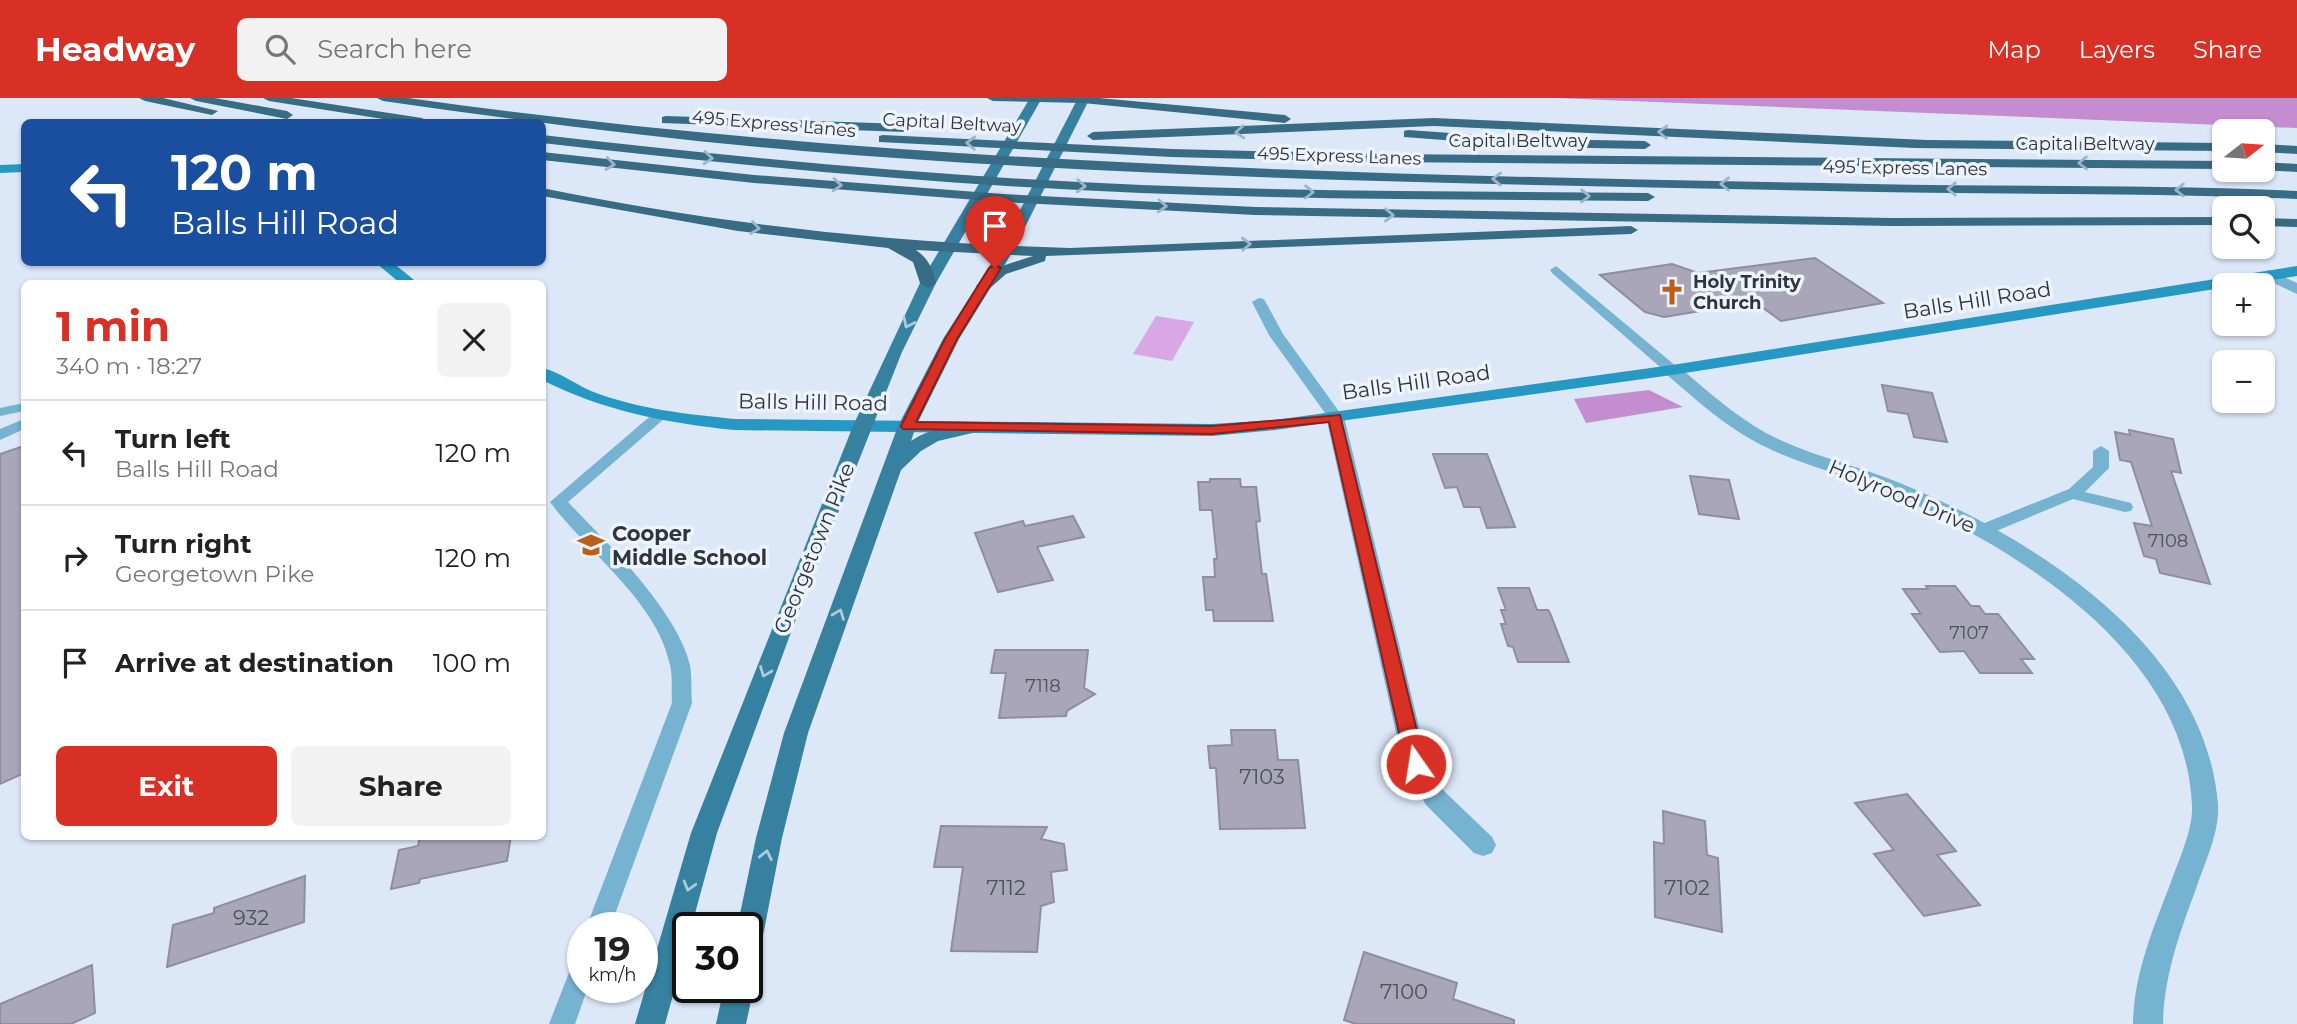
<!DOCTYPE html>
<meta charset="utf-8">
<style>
:root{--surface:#fff;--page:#f2f2f2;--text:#222;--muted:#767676;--line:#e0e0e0;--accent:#d93025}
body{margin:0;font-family:Montserrat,sans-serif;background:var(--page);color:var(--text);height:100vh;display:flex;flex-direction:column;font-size:26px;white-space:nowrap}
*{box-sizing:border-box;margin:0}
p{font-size:23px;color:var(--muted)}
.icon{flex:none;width:38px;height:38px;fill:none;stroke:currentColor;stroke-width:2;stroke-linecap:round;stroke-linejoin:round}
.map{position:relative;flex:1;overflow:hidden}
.sheet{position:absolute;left:21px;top:182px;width:525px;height:560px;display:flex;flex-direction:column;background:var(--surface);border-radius:10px;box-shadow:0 2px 5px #0004}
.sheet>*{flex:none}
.guide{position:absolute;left:21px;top:21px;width:525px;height:147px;border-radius:10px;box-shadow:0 2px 5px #0004;background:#1a4fa0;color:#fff;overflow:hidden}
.needle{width:46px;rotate:73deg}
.tools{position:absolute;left:2212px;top:21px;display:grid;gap:14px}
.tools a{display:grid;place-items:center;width:63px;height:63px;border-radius:10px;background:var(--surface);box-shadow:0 2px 5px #0004;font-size:35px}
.speed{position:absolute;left:567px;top:814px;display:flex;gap:14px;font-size:35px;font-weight:700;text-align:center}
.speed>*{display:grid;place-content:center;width:91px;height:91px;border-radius:50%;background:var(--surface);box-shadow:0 2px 5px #0004;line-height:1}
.speed small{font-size:18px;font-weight:400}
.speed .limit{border:4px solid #111;border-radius:10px;background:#fff;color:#111}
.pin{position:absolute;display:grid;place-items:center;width:60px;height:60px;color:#fff;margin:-72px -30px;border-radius:50% 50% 50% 0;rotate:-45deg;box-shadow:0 0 7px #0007}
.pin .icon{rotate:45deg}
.me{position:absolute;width:77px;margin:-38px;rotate:347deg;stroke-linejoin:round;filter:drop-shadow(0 0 5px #0008)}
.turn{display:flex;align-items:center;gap:24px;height:147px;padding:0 35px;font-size:32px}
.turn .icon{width:91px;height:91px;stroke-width:2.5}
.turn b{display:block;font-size:49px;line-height:60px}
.round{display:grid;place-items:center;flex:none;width:74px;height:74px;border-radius:10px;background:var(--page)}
.headline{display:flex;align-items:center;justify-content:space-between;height:119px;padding:0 35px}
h1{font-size:42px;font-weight:700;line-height:52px;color:var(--accent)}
.action{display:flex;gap:14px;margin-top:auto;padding:14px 35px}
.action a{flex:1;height:80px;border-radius:10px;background:var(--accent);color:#fff;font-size:28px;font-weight:700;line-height:80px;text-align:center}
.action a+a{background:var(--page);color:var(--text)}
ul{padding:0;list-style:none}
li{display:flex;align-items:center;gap:21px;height:105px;padding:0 35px;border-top:2px solid var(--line)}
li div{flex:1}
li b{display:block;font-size:26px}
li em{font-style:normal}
header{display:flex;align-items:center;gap:42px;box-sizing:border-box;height:98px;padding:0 35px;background:var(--accent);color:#fff}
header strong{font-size:33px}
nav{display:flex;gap:38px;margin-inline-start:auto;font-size:24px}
.search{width:490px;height:63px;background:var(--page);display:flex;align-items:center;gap:18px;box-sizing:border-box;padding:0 24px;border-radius:10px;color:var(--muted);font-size:26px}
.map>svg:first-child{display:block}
.green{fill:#d9a7e4}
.forest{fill:#c48dd0}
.building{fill:#a8a6b8;stroke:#8f8d9f;stroke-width:2}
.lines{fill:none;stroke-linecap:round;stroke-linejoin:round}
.lane{fill:#75b3d1;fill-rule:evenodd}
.street{fill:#75b3d1;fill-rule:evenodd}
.secondary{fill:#2698c4;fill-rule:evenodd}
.primary{fill:#3680a0;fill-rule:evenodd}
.highway{fill:#376c84;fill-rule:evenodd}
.oneway{stroke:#9bb7c7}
.oneway2{stroke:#adcbdd}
.route{fill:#d93025;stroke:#8d1f18;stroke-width:2}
.labels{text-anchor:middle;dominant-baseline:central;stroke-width:7;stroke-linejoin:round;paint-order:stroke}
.far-street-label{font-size:18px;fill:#30343b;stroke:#edf4fe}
.far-poi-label{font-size:18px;font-weight:bold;fill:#30343b;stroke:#edf4fe;text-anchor:start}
.number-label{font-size:18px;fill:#4e505a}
.street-label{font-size:21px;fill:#30343b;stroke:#edf4fe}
.poi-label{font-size:21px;font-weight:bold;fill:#30343b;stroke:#edf4fe;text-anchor:start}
.near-number-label{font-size:21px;fill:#4e505a}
</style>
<header>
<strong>Headway</strong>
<div class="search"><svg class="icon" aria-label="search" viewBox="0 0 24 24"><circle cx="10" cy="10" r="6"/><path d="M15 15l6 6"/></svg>Search here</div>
<nav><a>Map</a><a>Layers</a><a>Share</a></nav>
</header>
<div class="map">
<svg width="2297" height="926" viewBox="0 0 2297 926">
<rect width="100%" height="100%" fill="#dce7f8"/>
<polygon class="green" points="1156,218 1194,224 1172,263 1133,256"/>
<g class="forest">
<polygon points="1555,0 2297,0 2297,30"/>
<polygon points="1649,292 1683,309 1586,325 1574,301"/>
</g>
<g class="building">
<polygon points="1815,160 1883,205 1781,223 1755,204 1664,219 1645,214 1600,177 1672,166 1698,175"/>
<polygon points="1882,287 1932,295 1947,344 1914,339 1908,316 1888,313"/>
<polygon points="2129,332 2173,341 2181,375 2171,373 2210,486 2160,475 2156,461 2144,458 2134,425 2152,428 2131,364 2120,362 2115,334 2130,337"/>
<polygon points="24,348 24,675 0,686 0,356"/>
<polygon points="1433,356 1487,356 1515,429 1487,430 1480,409 1464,409 1457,389 1445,390"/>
<polygon points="1690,378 1729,382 1739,421 1699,416"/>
<polygon points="1210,381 1240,381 1241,389 1256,389 1260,423 1256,424 1262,476 1266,476 1273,523 1214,523 1213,512 1206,512 1203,479 1215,479 1214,461 1217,461 1212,412 1200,412 1198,384 1210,384"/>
<polygon points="1073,418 1084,439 1037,449 1053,482 998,494 975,435 1023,423 1025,428"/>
<polygon points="1926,488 1955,488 1971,508 1979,508 1985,516 1998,516 2034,561 2021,561 2032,575 1980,575 1964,553 1940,554 1912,516 1921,516 1903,491 1928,491"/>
<polygon points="1498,490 1529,490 1537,512 1548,512 1550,515 1569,564 1518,564 1513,549 1508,548 1501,526 1506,526 1501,512 1506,512"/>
<polygon points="995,552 1088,552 1084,590 1095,596 1067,613 1066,618 999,620 1006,575 991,575"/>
<polygon points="1231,632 1275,632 1278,662 1298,662 1305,730 1220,731 1216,670 1210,670 1208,648 1232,647"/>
<polygon points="1907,696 1956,753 1937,757 1980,807 1924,818 1874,756 1894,752 1855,705"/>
<polygon points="1663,713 1705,723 1707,757 1718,760 1722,834 1655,819 1654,744 1664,746"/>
<polygon points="941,728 1047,729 1041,741 1064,746 1067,772 1051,774 1054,804 1041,808 1037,854 951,853 963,769 934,769"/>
<polygon points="420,738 511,738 507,763 420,781 419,785 391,791 399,752 418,748"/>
<polygon points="305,778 304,824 167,869 173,827 214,815 214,810"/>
<polygon points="1364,854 1457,885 1453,901 1514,922 1514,926 1356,926 1344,922"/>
<polygon points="92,867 95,915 71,926 0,926 0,906"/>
</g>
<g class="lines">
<g class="lane">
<polygon points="1556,168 1677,269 1677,275 1667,275 1552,175 1550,172"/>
<polygon points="1259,200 1264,201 1283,236 1343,319 1340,322 1330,322 1269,237 1252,204"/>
<polygon points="24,305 24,313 0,318 0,310"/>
<path d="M660,312L665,314L668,317L665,320L568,404C607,445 677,512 690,567C692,579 691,593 692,605L610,830H586L672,605C671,593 673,579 670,567C657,503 587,454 550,404L655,314Z"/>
<polygon points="24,321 24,331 0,342 0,331"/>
<polygon points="2101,348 2109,353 2109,370 2085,394 2131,405 2133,409 2131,413 2125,414 2073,401 1989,436 1977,436 1975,432 1977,428 2069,391 2093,369 2093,353"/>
<polygon points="583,859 583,889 588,889 575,926 549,926 574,862"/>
</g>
<g class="street">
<polygon points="2268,172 2297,185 2297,196 2263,180 2260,177"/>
<path d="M1672,267L1678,268C1706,292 1734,317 1766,335C1809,358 1856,367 1900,385C2033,440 2206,547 2218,707C2220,733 2205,764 2197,788C2180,834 2164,877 2163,926H2133C2134,875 2153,831 2171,784C2179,761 2193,732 2192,708C2186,553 2014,448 1887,394C1843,376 1796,366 1754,343C1721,325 1694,300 1666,276L1663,272L1666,268Z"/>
<polygon points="1335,314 1344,319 1428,666 1444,693 1492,739 1496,747 1492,755 1483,758 1474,755 1426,707 1403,666 1326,319"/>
</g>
<g class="secondary">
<polygon points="24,66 24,74 0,75 0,67"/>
<polygon points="375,164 392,164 419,186 401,186"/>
<path d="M2297,168V178L1672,277L1275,332L1212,338L734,332C666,325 604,313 542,282V270C560,274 575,286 591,293C637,311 686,316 734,321L1212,326L1275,322L1672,267Z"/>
</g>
<g class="primary">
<polygon points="1030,0 1042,0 936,185 902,254 797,518 717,735 691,830 688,830 688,843 665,926 635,926 691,735 853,328 920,185"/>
<path d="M1078,0H1090L1013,153L959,241L916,328L911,343C930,330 953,327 975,324L984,329L981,333L938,343L921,353L901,372L808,635L782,740L761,848L757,857L747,860V830H737L756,740L784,635L898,328L943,241L999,153Z"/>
<polygon points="747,879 754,889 746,926 716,926 724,889 747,889"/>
</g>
<g class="highway">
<polygon points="139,0 163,0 218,13 212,17 145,3"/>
<polygon points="190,0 215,0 287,13 293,17 287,21 196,3"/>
<polygon points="263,0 291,0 422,20 428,24 402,24 269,3"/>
<path d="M377,0H408C892,68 1381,77 1869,86C2012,89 2154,86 2297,93V101C2140,94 1982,97 1825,93C1484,86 1143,81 803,53C661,41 523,23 383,3Z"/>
<polygon points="987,0 1099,0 1285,17 1291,21 1285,25 1083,5 993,3"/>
<polygon points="666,18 904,26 910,30 904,34 662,25 662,19"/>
<polygon points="1434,20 1927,42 2224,45 2224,53 1915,50 1434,28 1093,42 1087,38 1093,34"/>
<polygon points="1408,32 1537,41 1645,43 1651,47 1645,51 1537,49 1404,39 1404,33"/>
<path d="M542,37C742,60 941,79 1142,87C1310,94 1479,93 1648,95L1655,99L1648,103C1479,101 1310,102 1141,95C941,87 742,68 542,45Z"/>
<polygon points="883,37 1172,51 1382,56 2224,63 2224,71 1382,64 1172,59 879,44 879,38"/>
<polygon points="2263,46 2297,48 2297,56 2263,54"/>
<polygon points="542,54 754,77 1003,96 1255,109 1892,120 2224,119 2224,127 1892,128 1255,117 1003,104 754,85 542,62"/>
<polygon points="2263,64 2297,66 2297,74 2262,72"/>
<path d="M542,90C717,126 892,145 1070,150L1631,128L1638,132L1631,136L1046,158L1045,163L1006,176L989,191L984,193L976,188L996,170L1033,158L916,152C928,160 933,171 936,185L928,190L920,185L913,164L888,150L738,133L542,98Z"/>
<polygon points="2263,120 2297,121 2297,129 2263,128"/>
</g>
</g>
<defs><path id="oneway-chevron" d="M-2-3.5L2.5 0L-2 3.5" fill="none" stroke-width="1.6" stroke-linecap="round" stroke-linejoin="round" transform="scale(1.75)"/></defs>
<g class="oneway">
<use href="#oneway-chevron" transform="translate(1240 34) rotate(177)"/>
<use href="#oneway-chevron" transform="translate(1663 34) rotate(-177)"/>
<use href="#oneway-chevron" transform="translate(971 45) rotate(-178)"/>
<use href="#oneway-chevron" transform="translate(708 60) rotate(5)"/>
<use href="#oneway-chevron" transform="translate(2083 65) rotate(-180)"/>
<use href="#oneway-chevron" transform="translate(610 66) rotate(7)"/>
<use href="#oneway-chevron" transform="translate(1497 81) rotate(-179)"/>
<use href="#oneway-chevron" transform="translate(1725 86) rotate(-179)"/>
<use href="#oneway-chevron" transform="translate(837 87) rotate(4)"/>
<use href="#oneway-chevron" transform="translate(1081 88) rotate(3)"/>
<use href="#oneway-chevron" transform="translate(1952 91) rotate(-180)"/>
<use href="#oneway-chevron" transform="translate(2180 92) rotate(-180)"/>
<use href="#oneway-chevron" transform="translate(1309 94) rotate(1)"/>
<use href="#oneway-chevron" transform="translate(1585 98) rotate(1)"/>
<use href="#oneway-chevron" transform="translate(1162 108) rotate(3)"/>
<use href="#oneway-chevron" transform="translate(1389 117) rotate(1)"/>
<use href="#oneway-chevron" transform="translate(755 130) rotate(8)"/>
<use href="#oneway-chevron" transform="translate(1246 146) rotate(-2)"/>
</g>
<g class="oneway2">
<use href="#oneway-chevron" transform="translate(908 225) rotate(116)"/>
<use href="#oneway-chevron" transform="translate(839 516) rotate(-69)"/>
<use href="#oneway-chevron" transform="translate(765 574) rotate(111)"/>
<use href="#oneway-chevron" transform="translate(766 757) rotate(-78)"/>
<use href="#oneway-chevron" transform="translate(689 788) rotate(106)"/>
</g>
<polygon class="route" points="995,167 1001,170 957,241 916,324 1212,328 1340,317 1425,666 1422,671 1409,671 1406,666 1329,324 1212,336 903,331 901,328 945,241 989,170"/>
<defs>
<g id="church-bare" transform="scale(2.1)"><path d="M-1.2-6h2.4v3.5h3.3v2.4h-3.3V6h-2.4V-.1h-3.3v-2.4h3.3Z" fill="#bc5d18" stroke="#edf4fe" stroke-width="2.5" paint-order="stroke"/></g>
<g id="school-bare" transform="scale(2.1)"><path d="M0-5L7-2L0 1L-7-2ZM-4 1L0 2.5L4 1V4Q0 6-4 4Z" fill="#bc5d18" stroke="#edf4fe" stroke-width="2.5" paint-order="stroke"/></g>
</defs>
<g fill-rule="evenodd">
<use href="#church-bare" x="1672" y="194"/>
<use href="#school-bare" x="591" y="447"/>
</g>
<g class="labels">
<g class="far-street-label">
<text transform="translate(952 25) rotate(3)">Capital Beltway</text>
<text transform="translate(774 26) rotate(5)">495 Express Lanes</text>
<text x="1518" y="43">Capital Beltway</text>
<text x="2085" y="46">Capital Beltway</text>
<text transform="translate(1339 58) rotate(2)">495 Express Lanes</text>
<text transform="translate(1905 70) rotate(1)">495 Express Lanes</text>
</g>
<g class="far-poi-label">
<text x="1693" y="184">Holy Trinity<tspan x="1693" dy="21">Church</tspan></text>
</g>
<g class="number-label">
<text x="2168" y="443">7108</text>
<text x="1969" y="535">7107</text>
<text x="1043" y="588">7118</text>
</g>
<g class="street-label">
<text transform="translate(1977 202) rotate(-9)">Balls Hill Road</text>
<text transform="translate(1416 284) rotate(-8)">Balls Hill Road</text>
<text transform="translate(813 304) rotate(1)">Balls Hill Road</text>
<text transform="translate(1902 398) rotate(23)">Holyrood Drive</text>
<text transform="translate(814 450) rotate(-68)">Georgetown Pike</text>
</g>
<g class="poi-label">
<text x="612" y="435">Cooper<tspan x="612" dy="24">Middle School</tspan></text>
</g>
<g class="near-number-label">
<text x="1262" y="678">7103</text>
<text x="1006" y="789">7112</text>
<text x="1687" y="789">7102</text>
<text x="251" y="819">932</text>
<text x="1404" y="893">7100</text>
</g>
</g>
</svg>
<div class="tools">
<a><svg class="needle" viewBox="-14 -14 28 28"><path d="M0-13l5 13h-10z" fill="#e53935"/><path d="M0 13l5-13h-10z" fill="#767676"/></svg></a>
<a><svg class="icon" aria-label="search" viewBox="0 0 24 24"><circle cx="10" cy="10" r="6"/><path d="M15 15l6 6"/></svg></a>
<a>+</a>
<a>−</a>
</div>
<div class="speed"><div>19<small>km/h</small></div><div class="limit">30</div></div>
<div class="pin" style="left:995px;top:170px;background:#d93025"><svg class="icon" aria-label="arrive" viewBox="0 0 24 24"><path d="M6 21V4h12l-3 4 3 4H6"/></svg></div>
<svg class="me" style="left:1416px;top:666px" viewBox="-20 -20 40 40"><circle r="17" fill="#d93025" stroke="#fff" stroke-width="3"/><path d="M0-11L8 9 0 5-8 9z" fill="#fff"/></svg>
<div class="guide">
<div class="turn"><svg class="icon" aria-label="left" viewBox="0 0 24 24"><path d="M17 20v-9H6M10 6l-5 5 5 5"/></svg><div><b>120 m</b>Balls Hill Road</div></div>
</div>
<section class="sheet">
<div class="headline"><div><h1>1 min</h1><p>340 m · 18:27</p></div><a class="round"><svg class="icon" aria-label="close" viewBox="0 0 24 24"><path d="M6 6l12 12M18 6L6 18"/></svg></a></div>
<ul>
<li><svg class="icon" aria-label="left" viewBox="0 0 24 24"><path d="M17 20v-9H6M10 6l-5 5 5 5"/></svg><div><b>Turn left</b><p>Balls Hill Road</p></div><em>120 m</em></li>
<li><svg class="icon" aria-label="right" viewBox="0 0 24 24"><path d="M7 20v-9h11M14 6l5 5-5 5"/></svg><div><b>Turn right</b><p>Georgetown Pike</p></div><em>120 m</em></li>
<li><svg class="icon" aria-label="arrive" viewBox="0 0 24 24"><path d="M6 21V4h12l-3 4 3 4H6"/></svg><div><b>Arrive at destination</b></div><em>100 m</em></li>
</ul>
<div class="action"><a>Exit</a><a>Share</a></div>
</section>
</div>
